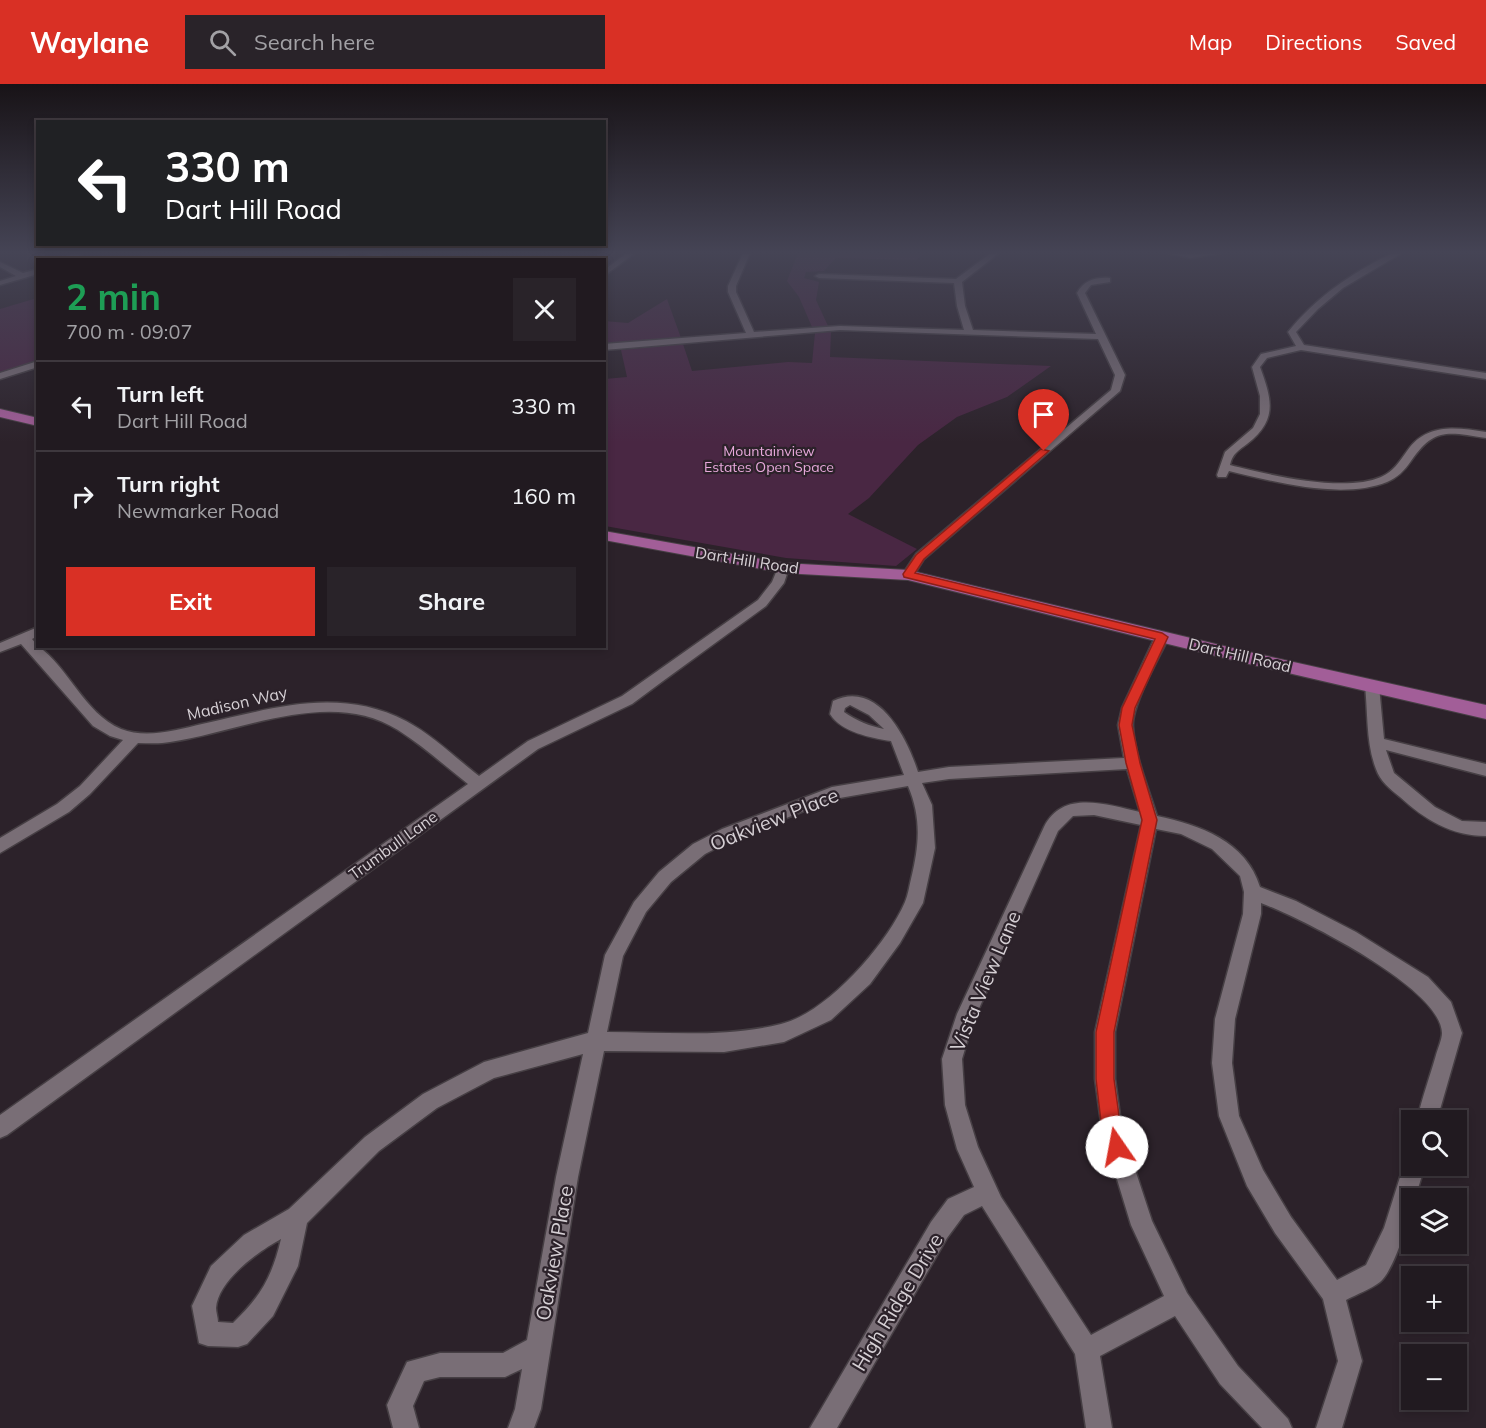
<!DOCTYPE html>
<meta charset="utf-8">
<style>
:root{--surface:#211a20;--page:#292329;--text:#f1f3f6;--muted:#a2a1a5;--line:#3e383e;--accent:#d93025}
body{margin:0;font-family:Mulish,sans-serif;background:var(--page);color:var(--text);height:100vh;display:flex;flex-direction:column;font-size:22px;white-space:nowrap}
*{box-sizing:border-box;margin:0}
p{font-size:20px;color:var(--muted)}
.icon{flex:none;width:33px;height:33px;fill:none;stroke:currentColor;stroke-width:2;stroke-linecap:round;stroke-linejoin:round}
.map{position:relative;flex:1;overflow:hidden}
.drawer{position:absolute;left:36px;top:174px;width:570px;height:390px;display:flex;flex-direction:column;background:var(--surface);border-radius:0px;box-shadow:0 3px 9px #0003,0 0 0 2px var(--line)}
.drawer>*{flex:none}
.top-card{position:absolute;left:36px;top:36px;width:570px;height:126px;border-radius:0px;box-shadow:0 3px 9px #0003,0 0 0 2px var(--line);background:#202124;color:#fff;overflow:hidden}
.tools{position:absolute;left:1401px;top:1026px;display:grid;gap:12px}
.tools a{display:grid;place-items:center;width:66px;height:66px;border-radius:0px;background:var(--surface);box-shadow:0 3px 9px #0003,0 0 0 2px var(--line);font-size:30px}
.pin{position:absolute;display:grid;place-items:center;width:51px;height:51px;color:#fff;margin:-62px -26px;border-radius:50% 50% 50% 0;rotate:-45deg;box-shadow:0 0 6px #0007}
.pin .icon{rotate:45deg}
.me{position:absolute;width:66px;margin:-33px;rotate:348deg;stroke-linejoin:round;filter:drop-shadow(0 0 4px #0008)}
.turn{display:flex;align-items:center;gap:21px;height:126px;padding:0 30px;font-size:27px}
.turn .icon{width:78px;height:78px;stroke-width:2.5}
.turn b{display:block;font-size:42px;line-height:51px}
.round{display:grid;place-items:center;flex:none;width:63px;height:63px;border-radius:0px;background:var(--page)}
.summary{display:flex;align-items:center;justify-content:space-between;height:102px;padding:0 30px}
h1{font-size:36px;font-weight:700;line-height:45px;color:#1e9e55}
.primary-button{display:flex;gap:12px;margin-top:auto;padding:12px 30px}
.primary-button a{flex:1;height:69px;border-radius:0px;background:var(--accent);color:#fff;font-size:24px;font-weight:700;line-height:69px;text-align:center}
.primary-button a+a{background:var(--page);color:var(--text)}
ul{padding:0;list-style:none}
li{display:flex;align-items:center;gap:18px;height:90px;padding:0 30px;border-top:2px solid var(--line)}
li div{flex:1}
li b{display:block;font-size:22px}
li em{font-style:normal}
header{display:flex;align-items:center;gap:36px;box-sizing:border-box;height:84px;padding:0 30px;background:var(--accent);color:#fff}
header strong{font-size:28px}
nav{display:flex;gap:33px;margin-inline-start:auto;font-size:21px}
.search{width:420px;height:54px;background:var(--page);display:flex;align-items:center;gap:15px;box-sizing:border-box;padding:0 21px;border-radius:0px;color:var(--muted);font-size:22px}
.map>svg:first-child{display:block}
.green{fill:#492743}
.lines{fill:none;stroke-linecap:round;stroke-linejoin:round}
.minor-casing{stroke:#463f44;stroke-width:3}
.major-casing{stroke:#463f44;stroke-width:2}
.minor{fill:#796e76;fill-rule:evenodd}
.major{fill:#a25e98;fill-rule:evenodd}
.route{fill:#d93025;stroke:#8d1f18;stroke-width:1.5}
.labels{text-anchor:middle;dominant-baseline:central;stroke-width:4.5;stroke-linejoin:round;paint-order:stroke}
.far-park-label{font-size:14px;fill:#e7a8db;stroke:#2c222a}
.street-label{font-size:16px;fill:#d5cfd4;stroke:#2c222a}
.near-street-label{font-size:20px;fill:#d5cfd4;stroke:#2c222a}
</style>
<header>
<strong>Waylane</strong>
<div class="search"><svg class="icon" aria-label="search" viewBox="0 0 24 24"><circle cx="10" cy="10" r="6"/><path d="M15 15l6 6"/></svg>Search here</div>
<nav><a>Map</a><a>Directions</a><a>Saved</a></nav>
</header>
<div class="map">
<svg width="1486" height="1344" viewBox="0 0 1486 1344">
<rect width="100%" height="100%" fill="#2c222a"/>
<g class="green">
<polygon points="147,169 339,169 324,176 134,175"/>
<polygon points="798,169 925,169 916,176 836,174 824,187 806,188 804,194 819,198 816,216 828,242 812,243 799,213 787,197"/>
<polygon points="37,214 37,277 0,289 0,225"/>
<polygon points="667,215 681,254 605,260 604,237 628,239"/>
<polygon points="831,248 830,273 1051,282 1007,313 957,333 918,361 869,414 848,430 917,465 896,482 786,474 605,442 605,295 627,293 621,266 683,260 692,287 788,278 812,279 815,249"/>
</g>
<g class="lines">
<g class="minor-casing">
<g id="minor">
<polygon points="74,169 83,169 72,176 62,176"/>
<polygon points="341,169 350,169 339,176 329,176"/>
<polygon points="365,169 376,169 392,176 380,176"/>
<polygon points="627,169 635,169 604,192 604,186"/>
<path d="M743,169H750L736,202V208L754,248L840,242L964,246L957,222L954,199L819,194L815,192L819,190L956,195L991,169H999L962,198L965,222L973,246L1096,250L1077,209C1084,196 1096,193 1110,194V198L1091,201L1085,209L1125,291L1120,307L924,475L912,494H904L902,491L916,470L1111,306L1115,291L1098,255L840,246L604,266V260L746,249L728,208V202Z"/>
<polygon points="1166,169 1222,169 1191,174"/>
<path d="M1393,169H1402L1343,204L1318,225L1296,248L1304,261L1486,289V295L1301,266L1267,274L1260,283C1272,316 1278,336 1247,360C1239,366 1232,370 1230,381C1269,391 1344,409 1381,393C1393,388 1400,377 1407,367C1426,339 1456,343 1486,348V354C1448,348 1434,343 1411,377C1405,386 1397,394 1387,398C1342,416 1275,398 1229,387L1226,393H1218L1217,391L1225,368L1253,344L1260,330V312L1252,283L1261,270L1296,262L1288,248C1316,213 1353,188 1393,169Z"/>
<polygon points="0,178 23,189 38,185 38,190 0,201 0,197 16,192 0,183"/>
<polygon points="38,277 38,283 0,295 0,289"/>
<path d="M783,480L789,484L784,499L766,522L663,597L632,620L538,665L7,1051L0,1054V1031L468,700C445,682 423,662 398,646C330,603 241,648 170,658C160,660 148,659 138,659L90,710L69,728L0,769V754L57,720L80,702L123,656L110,652L93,642L21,560L0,568V559L38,543V552L32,555L38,562C69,584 84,629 121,645C146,655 177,646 202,640C271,625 338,602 406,637C431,650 457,675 479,692L528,657L622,612L758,516L772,498L779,481Z"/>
<path d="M1162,549L1169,553C1159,573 1131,623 1133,643C1135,672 1148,703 1157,732C1200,741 1246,757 1260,803L1296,817L1356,848L1428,893L1451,918L1462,949L1437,1036H1417C1422,1014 1430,992 1436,971C1438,964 1442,955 1442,949C1441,904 1301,834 1261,819V830L1235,935L1232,979L1239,1032L1263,1086L1291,1133L1337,1196L1366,1181L1384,1144L1406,1074L1412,1072V1082H1425L1415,1114H1412C1412,1131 1393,1188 1380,1198C1371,1205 1357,1210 1346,1216L1362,1277L1342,1344H1316L1338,1277L1323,1215L1275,1149L1247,1102L1219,1032L1212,979L1215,935L1243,830L1244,808L1240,792L1212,765L1181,750L1156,745L1115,948V995L1122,1046L1152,1137L1187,1209L1238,1282L1288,1335L1292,1344H1262L1220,1300L1175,1232L1100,1272L1112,1344H1086L1075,1270L982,1122L964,1131L947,1154L837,1344H810L931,1138L948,1115L974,1103L957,1065L945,1021L942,975L957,930L1044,743C1063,705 1107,721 1140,728L1127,685L949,695L922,699L932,721L935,764L923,819L900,859L870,900L831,936L784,958L724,968L604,967L578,1093L541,1325L534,1344H508L515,1325L522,1285L505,1293H440L424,1297L413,1322L419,1344H393L387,1321L407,1278L440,1269H503L527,1256L556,1093L583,970L494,994L437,1024L379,1067L307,1139L298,1182L273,1232L247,1260L238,1263L208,1262L199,1259L192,1222L211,1182L244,1151L289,1125L365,1053L423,1010L484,978L588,949L605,871L634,818L659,788L693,760L722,745L832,703L904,691L891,657C871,654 841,648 830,630L833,617C878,595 907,654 918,688L949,683L1124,674L1118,641L1122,624L1155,553ZM850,621L869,631L884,645C869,642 857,637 844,628L845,624ZM908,702C922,735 919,762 911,795C909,803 908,811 905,818C887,860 827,929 781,940C725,954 665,948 607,948L623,872L646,828L671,798L705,770L734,755L834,715ZM1094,731L1141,741L1095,948V995L1102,1046L1131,1141L1164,1212L1091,1251L1001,1113L978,1063L965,1021L962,975L973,938L1058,747L1073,732ZM281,1155C272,1193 261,1212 233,1239L218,1238C218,1234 216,1228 216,1224C218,1196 259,1167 281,1155Z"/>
<path d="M1372,597L1379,602L1384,655L1486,680V692L1386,666L1394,689L1435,723L1462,737L1486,738V752C1451,752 1424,735 1400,713C1390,705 1380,697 1376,685C1366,660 1368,629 1365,602Z"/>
</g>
</g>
<g class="major-casing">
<g id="major">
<polygon points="0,325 38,334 38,342 0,333"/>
<polygon points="604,447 783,479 908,486 1249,568 1486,621 1486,635 1249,580 908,496 783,489 604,456"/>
</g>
</g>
<use href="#minor" class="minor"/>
<use href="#major" class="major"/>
</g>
<linearGradient id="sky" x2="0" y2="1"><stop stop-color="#181317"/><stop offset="0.47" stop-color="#454455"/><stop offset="1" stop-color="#454455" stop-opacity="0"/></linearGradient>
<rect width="1486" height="358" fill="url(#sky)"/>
<polygon class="route" points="1041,365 1049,367 924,475 915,489 1162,549 1168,553 1135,624 1132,641 1140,679 1157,736 1114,948 1114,995 1121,1046 1126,1063 1123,1070 1117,1073 1110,1070 1102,1046 1096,995 1096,948 1142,736 1126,679 1119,641 1122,624 1155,555 904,493 903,490 916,471"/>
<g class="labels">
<g class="far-park-label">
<text x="769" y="367">Mountainview<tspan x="769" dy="16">Estates Open Space</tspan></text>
</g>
<g class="street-label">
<text transform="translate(747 476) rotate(9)">Dart Hill Road</text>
<text transform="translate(1240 571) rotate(13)">Dart Hill Road</text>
<text transform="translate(237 619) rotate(-13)">Madison Way</text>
<text transform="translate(393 761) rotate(-36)">Trumbull Lane</text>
</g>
<g class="near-street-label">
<text transform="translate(774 735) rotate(-22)">Oakview Place</text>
<text transform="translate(985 897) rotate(-67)">Vista View Lane</text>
<text transform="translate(554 1169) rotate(-80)">Oakview Place</text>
<text transform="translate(897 1218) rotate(-59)">High Ridge Drive</text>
</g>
</g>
</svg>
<div class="tools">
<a><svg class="icon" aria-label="search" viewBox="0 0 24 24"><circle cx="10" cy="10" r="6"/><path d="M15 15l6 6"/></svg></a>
<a><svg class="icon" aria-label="layers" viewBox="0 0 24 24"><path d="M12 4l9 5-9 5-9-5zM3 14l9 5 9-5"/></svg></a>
<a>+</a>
<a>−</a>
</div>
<div class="pin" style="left:1044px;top:367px;background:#d93025"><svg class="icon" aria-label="arrive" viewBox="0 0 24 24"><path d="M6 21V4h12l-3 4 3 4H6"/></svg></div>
<svg class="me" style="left:1117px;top:1063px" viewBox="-20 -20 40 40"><circle r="19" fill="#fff"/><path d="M0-13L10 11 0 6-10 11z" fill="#d93025"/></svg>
<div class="top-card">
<div class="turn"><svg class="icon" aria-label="left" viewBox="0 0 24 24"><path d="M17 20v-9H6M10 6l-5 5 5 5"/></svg><div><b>330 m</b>Dart Hill Road</div></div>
</div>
<section class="drawer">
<div class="summary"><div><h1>2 min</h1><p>700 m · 09:07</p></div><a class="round"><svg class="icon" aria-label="close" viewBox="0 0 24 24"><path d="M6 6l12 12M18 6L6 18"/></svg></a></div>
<ul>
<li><svg class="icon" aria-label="left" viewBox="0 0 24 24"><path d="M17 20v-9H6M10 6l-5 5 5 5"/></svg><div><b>Turn left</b><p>Dart Hill Road</p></div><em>330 m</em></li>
<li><svg class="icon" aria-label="right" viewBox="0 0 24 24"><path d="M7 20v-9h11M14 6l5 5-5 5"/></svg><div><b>Turn right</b><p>Newmarker Road</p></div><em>160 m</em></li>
</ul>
<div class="primary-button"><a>Exit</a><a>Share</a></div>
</section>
</div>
